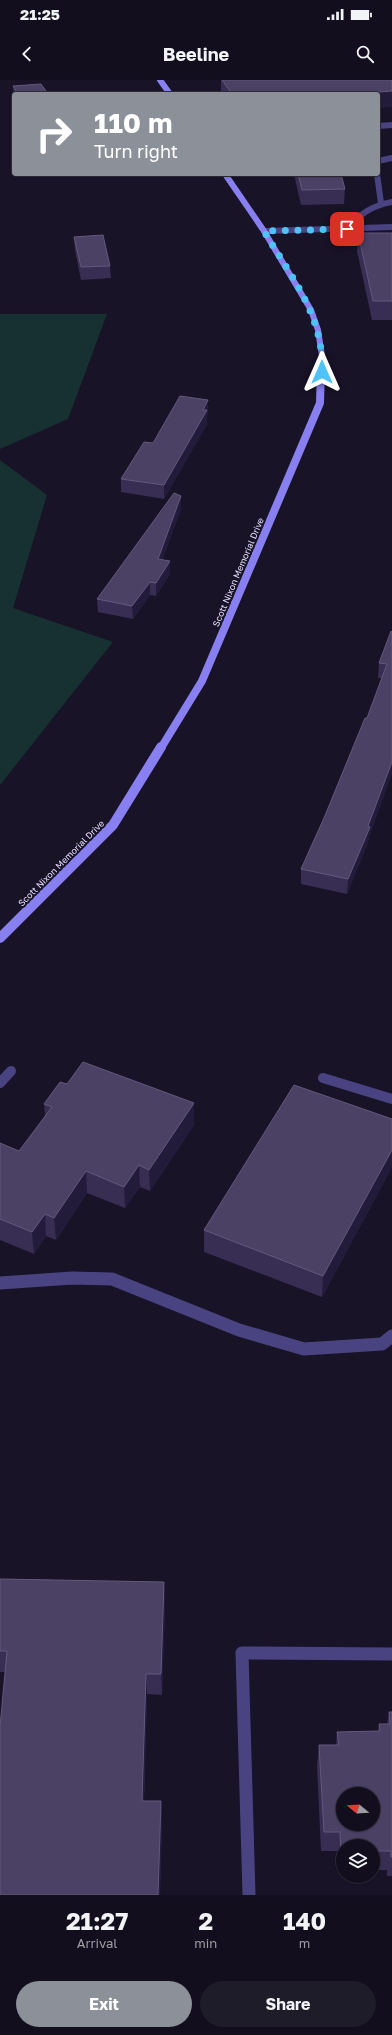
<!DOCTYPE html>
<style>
:root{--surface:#120e1d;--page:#1f1c2a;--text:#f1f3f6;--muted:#9c9ca4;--line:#312e3b;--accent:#8c9099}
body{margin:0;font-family:"Golos Text",sans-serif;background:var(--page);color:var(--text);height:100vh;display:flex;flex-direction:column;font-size:15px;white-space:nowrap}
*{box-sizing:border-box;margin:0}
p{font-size:13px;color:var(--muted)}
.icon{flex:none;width:22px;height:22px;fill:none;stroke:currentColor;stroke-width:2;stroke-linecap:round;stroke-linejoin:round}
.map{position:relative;height:1815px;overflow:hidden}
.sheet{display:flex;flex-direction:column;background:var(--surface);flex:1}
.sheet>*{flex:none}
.hud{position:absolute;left:12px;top:12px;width:368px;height:84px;border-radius:4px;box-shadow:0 1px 3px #0004,0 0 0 1px var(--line);background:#8c9099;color:#fff;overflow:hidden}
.needle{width:26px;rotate:288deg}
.tools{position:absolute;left:336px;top:1707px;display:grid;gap:8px}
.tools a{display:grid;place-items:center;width:44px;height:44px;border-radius:50%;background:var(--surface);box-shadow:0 1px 3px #0004,0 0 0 1px var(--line);font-size:20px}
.pin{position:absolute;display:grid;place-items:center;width:34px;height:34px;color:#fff;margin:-17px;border-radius:8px;box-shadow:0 2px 6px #0006}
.me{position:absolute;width:44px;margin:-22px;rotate:0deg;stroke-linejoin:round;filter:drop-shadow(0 0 3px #0008)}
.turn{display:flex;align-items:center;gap:14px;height:84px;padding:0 16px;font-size:18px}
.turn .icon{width:52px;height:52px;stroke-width:2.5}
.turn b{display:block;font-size:28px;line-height:34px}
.eta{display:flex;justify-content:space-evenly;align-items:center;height:68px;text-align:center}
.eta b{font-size:24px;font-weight:700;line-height:28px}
.cta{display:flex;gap:8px;margin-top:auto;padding:8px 16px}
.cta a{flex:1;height:46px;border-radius:24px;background:var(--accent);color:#fff;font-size:16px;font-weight:700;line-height:46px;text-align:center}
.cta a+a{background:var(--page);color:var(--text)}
.status{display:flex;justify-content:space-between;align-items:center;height:28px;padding:0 20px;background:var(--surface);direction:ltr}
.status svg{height:11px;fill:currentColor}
header{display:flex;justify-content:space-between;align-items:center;height:52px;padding:0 16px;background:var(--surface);font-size:18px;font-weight:700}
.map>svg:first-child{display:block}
.green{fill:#173031}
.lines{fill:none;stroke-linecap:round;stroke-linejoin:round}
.service-far2{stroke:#494481;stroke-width:6}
.service-far1{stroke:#494481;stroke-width:10}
.service{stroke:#494481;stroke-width:13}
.minor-far1{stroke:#494481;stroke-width:6}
.minor{stroke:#494481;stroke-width:13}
.secondary-far2{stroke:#887ff0;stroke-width:6}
.secondary-far1{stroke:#887ff0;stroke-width:8}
.secondary{stroke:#887ff0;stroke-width:10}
.wall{fill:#382e53}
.shaded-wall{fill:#231b3a}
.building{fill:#4a4165;stroke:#62597c;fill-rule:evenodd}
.route{stroke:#4fc3f7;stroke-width:7;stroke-dasharray:0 12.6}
.labels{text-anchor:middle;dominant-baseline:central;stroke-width:4;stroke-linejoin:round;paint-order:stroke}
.far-street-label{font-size:9px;fill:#e2ddfb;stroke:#181327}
</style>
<div class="status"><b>21:25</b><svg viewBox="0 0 49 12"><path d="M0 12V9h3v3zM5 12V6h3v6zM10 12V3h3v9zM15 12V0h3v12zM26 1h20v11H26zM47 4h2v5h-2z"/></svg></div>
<header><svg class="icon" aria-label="back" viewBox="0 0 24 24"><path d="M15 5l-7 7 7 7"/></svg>Beeline<svg class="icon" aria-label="search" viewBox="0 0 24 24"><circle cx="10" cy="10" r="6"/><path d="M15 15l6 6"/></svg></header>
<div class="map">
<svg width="392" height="1815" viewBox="0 0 392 1815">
<rect width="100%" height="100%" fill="#181327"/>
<g class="green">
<polygon points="0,234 107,234 68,339 0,369"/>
<polygon points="0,380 47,415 13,528 113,562 0,705"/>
</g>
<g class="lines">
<g class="service-far2">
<polyline points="378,46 392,45"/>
<polyline points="378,81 392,78"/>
<polyline points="377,94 381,123"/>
<path d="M347,149C359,134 373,125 392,122"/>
</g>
<g class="service-far1">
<polyline points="323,998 392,1019"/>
<polyline points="0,1003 11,991"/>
</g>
<polyline class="service" points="0,1203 72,1198 112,1199 239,1250 304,1269 382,1264 392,1256"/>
<polyline class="minor-far1" points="264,151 392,147"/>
<polyline class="minor" points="249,1815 242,1573 392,1574"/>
<g class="secondary-far2">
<polyline points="160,0 170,14"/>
<polyline points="225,94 264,151 311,230 318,250 322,276 321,289"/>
</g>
<polyline class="secondary-far1" points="161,668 202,601 320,323 321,288"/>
<polyline class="secondary" points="0,858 113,745 161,667"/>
</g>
<g class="wall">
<polygon points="221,0 392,0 378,14 221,14"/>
<polygon points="13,6 48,14 14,14 14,18"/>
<polygon points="294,94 341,94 345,109 344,124 301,125"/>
<polygon points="358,153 392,153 392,240 372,240 357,171"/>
<polygon points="74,157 110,186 111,198 81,200 75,170"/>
<polygon points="208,320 208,333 207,336 207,344 164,419 121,412 121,399"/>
<polygon points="181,416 181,429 162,480 170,494 156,516 150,515 133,539 98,532 97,519"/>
<polygon points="392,552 392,693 369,757 368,762 347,814 301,804 301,789 324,738 367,638 382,598 378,598 379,583"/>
<polygon points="67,1004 194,1023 194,1045 150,1111 140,1107 125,1128 87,1113 56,1160 46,1156 34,1174 0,1160 0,1063 19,1071 45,1036 44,1024"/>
<polygon points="392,1039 392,1087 322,1217 204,1172 204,1150"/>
<polygon points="0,1499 164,1502 165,1524 162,1615 147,1614 144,1721 161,1721 162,1740 160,1815 0,1815 5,1592 0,1592"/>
<polygon points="389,1632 392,1632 392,1796 387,1796 387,1790 373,1790 373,1766 343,1766 343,1791 339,1791 338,1771 321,1771 317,1685 319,1665 336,1665 337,1652 378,1651 379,1644 387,1644"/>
</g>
<g class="shaded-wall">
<polygon points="392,11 392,27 378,28 378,14 355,14"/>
<polygon points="208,320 208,333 207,336 207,344 164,419 164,405"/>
<polygon points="181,416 181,429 158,492 158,479"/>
<polygon points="170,481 170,494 156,516 156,503"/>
<polygon points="150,502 150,515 133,539 132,526"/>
<polygon points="392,682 392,693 369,757 368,762 347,814 348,799 368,746"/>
<polygon points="194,1023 194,1045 150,1111 149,1090"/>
<polygon points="392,1070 392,1087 322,1217 323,1196"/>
<polygon points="139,1085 140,1107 125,1128 124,1107"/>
<polygon points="86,1091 87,1113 56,1160 54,1138"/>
<polygon points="45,1134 46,1156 34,1174 32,1152"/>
<polygon points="164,1502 165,1524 162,1615 161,1594"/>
<polygon points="146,1594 147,1614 143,1741 142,1721"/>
<polygon points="161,1721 162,1740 160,1815 158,1815"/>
</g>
<g class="building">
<polygon points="222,0 392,0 392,11 355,14 232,14"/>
<polygon points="41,4 48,14 18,14 13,6"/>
<polygon points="298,94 341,94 345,109 302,110"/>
<polygon points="358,153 392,153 392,221 373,221"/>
<polygon points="103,155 110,186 81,187 74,157"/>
<polygon points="180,316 208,320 203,330 207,330 164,405 121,399 144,362 153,363"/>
<polygon points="174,413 181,416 158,479 170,481 156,503 150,502 132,526 97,519"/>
<polygon points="391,551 392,552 392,682 368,746 370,747 348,799 301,789 324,738 365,638 367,638 387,584 379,583"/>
<polygon points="83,982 194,1023 149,1090 139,1085 124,1107 86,1091 54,1138 45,1134 32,1152 0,1139 0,1063 19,1071 52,1027 44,1024 60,1002 67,1004"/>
<polygon points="294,1005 392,1039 392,1070 323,1196 204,1150"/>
<polygon points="0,1499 164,1502 161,1594 146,1594 142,1721 161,1721 158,1815 0,1815 0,1647 7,1571 0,1571"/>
<path d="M389,1632H392V1777H391V1771H373V1766H343V1772H341L340,1752H324L319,1665H339L337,1652L380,1651L379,1644H390ZM343,1714H373V1744H343Z"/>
</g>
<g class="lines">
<path class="route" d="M322,292C324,235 291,197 264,151L347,149"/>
</g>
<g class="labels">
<g class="far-street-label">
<text transform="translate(238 492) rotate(-67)">Scott Nixon Memorial Drive</text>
<text transform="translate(61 783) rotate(-45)">Scott Nixon Memorial Drive</text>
</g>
</g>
</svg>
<div class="tools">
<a><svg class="needle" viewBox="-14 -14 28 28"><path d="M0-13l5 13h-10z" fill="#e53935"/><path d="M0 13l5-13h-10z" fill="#9c9ca4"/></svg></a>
<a><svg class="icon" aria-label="layers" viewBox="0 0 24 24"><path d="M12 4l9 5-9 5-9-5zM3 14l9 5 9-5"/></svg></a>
</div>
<div class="pin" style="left:347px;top:149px;background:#d93025"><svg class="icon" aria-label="arrive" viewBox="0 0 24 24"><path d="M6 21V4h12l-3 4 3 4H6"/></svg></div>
<svg class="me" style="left:322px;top:292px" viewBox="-20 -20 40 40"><path d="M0-17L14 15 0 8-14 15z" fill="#4fc3f7" stroke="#fff" stroke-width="4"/></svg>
<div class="hud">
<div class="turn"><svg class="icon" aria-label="right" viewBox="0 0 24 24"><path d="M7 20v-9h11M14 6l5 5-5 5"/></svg><div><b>110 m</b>Turn right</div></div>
</div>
</div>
<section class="sheet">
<div class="eta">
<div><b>21:27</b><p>Arrival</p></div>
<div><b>2</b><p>min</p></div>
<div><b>140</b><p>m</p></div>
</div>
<div class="cta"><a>Exit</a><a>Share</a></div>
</section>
